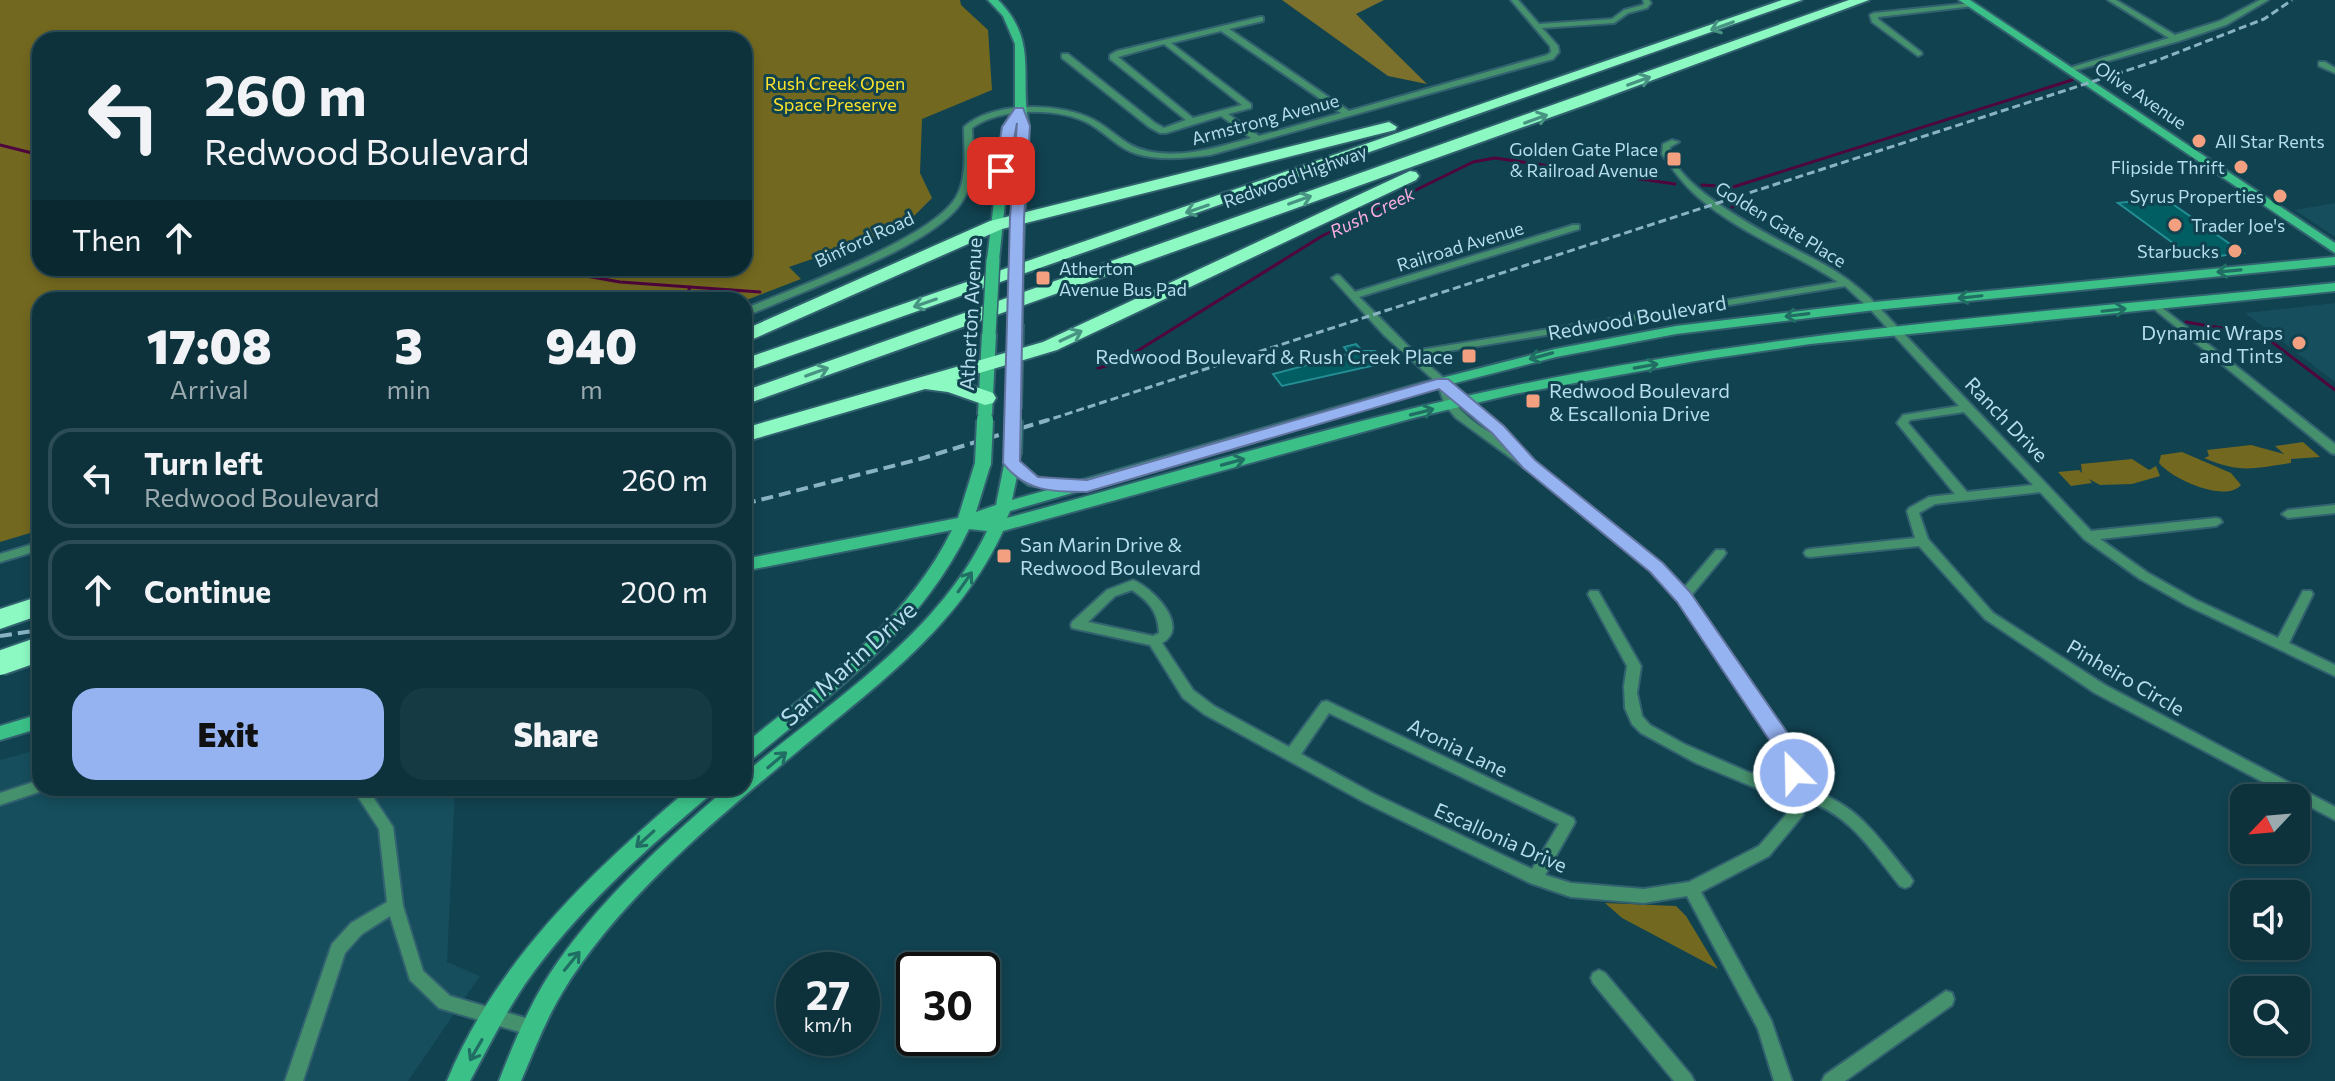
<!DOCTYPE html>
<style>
:root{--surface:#0d323c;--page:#163a43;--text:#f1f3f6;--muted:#9aaaaf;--line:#2d4d56;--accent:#95b2f1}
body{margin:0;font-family:Commissioner,sans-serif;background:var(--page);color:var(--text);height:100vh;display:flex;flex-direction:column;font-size:30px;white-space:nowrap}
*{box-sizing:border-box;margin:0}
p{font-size:26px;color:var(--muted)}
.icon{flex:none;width:44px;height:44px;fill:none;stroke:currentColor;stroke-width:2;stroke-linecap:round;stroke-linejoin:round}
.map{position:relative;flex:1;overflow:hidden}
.drawer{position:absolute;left:32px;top:292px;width:720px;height:504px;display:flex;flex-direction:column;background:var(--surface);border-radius:24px;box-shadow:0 4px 12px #0003,0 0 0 2px var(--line)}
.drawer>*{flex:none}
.top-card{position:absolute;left:32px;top:32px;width:720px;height:244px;border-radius:24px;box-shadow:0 4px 12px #0003,0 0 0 2px var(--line);background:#0d323c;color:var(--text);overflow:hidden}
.needle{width:52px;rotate:244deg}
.buttons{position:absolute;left:2230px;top:784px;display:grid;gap:16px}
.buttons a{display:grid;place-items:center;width:80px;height:80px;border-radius:16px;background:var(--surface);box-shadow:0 4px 12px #0003,0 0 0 2px var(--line);font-size:40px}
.speed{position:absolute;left:776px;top:952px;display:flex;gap:16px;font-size:40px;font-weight:700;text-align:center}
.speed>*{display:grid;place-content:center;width:104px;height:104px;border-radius:50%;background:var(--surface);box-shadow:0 4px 12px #0003,0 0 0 2px var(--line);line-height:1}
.speed small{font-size:20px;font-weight:400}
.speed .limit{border:4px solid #111;border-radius:12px;background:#fff;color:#111}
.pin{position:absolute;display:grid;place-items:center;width:68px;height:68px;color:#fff;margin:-34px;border-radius:16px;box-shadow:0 4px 12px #0006}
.me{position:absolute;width:88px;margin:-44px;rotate:337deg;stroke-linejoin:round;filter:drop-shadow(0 0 6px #0008)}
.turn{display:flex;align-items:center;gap:28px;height:168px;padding:0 40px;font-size:36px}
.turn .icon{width:104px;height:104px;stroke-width:2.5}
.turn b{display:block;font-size:56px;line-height:68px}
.then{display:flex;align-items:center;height:76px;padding:0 40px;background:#0003;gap:16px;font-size:30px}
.eta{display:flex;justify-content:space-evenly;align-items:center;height:136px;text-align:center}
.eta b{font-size:48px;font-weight:800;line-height:56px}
.button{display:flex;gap:16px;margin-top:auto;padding:16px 40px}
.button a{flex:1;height:92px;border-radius:24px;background:var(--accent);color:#111;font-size:32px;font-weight:800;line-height:92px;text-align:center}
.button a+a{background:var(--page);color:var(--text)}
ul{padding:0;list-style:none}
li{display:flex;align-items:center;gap:24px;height:100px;margin:0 16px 12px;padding:0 24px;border:4px solid var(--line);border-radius:24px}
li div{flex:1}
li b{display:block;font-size:30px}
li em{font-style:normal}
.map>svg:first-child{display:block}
.built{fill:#164e5d}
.green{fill:#72681f;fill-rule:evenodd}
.forest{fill:#7b702c}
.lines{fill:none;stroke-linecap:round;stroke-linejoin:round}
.stream{stroke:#4f053d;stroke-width:3}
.building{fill:#015e62;stroke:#238f95;stroke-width:2}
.street-casing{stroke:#32616f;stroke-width:4}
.secondary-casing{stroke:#32616f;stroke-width:4}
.highway-casing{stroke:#32616f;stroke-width:4}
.street{fill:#46916d;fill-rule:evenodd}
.secondary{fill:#3bc188;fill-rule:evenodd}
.highway{fill:#8cf8c2;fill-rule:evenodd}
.rail-far1{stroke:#89b3c1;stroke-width:3;stroke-dasharray:8 4;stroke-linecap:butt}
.rail{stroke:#89b3c1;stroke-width:4;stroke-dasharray:12 6;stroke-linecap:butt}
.secondary-bridge-far1-casing{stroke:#32616f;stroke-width:16;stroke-linecap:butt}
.secondary-bridge-casing{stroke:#32616f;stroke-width:20;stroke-linecap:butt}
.highway-bridge-casing{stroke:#32616f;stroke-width:28;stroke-linecap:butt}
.secondary-bridge-far1{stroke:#3bc188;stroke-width:13}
.secondary-bridge{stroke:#3bc188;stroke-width:16}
.highway-bridge{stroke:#8cf8c2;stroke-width:24}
.oneway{stroke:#489483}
.oneway2{stroke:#206e64}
.route{fill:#95b2f1;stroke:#61749d;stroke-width:2}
.poi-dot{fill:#f3a081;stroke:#114250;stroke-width:3}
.labels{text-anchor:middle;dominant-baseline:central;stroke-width:6;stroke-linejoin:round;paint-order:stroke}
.far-park-label{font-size:18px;fill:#fae12b;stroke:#114250}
.far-street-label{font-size:18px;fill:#b5ddeb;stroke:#114250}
.far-poi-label{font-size:18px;fill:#b5ddeb;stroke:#114250;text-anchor:end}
.far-water-label{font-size:18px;font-style:italic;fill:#f9adde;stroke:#114250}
.street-label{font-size:20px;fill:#b5ddeb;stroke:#114250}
.poi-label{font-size:20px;fill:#b5ddeb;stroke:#114250;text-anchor:end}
.near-street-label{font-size:24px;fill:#b5ddeb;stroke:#114250}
</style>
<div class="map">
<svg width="2335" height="1081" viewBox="0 0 2335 1081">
<rect width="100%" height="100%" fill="#114250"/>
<g class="built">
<polygon points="2335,203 2335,237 2295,210"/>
<polygon points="2335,303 2335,382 2245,313"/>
<polygon points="40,749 40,788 455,788 447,962 480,976 408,1081 0,1081 0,760"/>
</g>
<g class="green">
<path d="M0,0H960L961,5L988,30L992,90L922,119L920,173L932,198L902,228L789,267L801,279L744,301L40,300V530L0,542ZM40,40H744V268H40Z"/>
<path d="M2303,442L2320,457L2291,459V463C2252,468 2242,474 2204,458L2209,456L2207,450L2251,445L2284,454L2275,446Z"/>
<path d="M2182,452L2231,473L2241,485C2226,503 2173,480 2159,463L2161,455Z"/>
<polygon points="2132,459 2149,470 2156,466 2160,476 2132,484 2100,485 2089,479 2092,483 2071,486 2058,472 2079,470 2082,473 2081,464"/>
<polygon points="1605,903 1676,906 1686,916 1718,969 1622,918"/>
</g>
<polygon class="forest" points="1282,0 1384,0 1356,14 1427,84 1388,76"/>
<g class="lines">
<g class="stream">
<polyline points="0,145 40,155"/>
<polyline points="1702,185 1733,187 2072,80"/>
<polyline points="1732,207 1753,201"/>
<polyline points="541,268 620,282 760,292"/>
<polyline points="685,300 690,287"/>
<polyline points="2186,322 2263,335 2335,390"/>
<polyline points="1098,368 1118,363 1322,236 1473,162 1495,158 1675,184"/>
</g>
</g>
<g class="building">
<polygon points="2164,198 2243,253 2195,259 2118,203"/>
<polygon points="1356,344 1362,351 1375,351 1385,363 1282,386 1273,374 1349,354 1344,347"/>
</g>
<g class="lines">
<g class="street-casing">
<g id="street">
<path d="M1511,0H1518L1539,24L1612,19L1624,10L1643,5L1644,3L1643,0H1649L1651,3L1647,8L1628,13L1614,23L1542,28L1558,46L1559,52L1553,59L1210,155C1185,158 1161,161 1137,154C1118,148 1107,134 1090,124C1060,107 1000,107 972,128C973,152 976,178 963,200C941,238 848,273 806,291C786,299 765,309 744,316V309C792,289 928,240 955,199C968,179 964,150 964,127C992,101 1062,102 1094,120C1113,130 1126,147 1147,151C1182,159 1218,147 1251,138L1221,116L1166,133H1160L1149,127L1062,58V54H1068L1155,123L1164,128L1186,120L1110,59V55L1117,51L1260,17H1263V21L1229,29L1349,111L1547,55L1551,52L1550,46ZM1221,31L1341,113L1259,136L1228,114L1251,108V104L1171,43ZM1164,44L1242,105L1193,118L1118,57Z"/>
<polygon points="2108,0 2116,0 2175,35 2220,21 2260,0 2268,0 2226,25 2179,41 2069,72 2069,68 2169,38"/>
<polygon points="1972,3 1974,4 1974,6 1878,17 1878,19 1921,52 1922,54 1918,56 1872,22 1870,15 1874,13"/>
<polygon points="2319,62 2325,62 2335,68 2335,73 2319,66"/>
<path d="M1672,140L1679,142L1670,147C1670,189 1791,246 1825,265C1841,274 1856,285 1870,298L2091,531L2216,518L2220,519L2222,522L2216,526L2100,539L2148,573L2196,600L2278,638L2303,591H2311L2313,594L2289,643L2335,665V676L2188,606L2140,579L2084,539L2040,492L1935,504L1919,513L1928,539L1993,613L2105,685L2335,807V820L2095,693L1985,619L1919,546L1810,557L1806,556L1804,553L1806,550L1810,549L1915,538L1907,511L1909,508L1929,497L1955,494L1897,423L1903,415L1959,406L1869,308L1845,286L1418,356L1500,426L1529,456L1530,461L1661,565L1683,589L1716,550H1724L1726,553L1724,556L1690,597L1795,750L1804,789C1856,800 1878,838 1910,876L1913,881L1910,886L1905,888L1900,886C1873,853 1849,812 1805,801L1803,815L1769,856L1701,892L1771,1020L1792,1081H1774L1758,1029L1687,896L1644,903L1571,897L1530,883L1364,802L1204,714L1183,698L1150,645L1072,628L1071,625L1072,622L1107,590L1133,580C1153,588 1191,627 1162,643L1193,690L1214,706L1289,747L1322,702L1327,701L1573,818L1575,822L1573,826L1545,875L1571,883L1644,889L1689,882L1759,846L1791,809V798L1756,788L1696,763L1641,733L1632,724L1625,708L1624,686L1627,666L1588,594L1590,591H1598L1641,666L1637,693L1642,716L1650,725L1684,744L1748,772L1789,786L1783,755L1679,600L1653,571L1545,483L1456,418L1445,405L1437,383L1384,335L1332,278L1337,275L1340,276L1355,292L1573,225H1579V229L1359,297L1413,351L1838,282C1793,252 1739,233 1698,197C1684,185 1673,170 1662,154L1663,144ZM1452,396L1504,442C1486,429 1460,417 1452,396ZM1964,412L2033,485L1967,492L1908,423L1910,420ZM1132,590C1149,601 1158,612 1159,633L1153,636L1088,622L1115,596ZM1329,713L1559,824L1532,869L1374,794L1301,754Z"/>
<polygon points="2156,303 2335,444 2335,454 2331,453 2153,308 2153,304"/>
<polygon points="2335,505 2335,513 2288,518 2282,514 2288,510"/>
<polygon points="40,542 40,550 0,562 0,554"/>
<polygon points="40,780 40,788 46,788 45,790 0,805 0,793"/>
<polygon points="352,788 367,788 393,827 403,906 423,971 450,996 539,1022 541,1028 539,1034 533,1036 439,1008 410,980 390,916 362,934 345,953 303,1081 285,1081 332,944 351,923 387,902 379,829"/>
<polygon points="1599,970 1605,973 1691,1075 1694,1081 1674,1081 1593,983 1591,978 1593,973"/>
<polygon points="1946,991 1952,993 1954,999 1952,1005 1845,1081 1822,1081 1825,1075"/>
</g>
</g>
<g class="secondary-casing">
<g id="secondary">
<path d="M988,0H998C1039,41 1019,76 1029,126L1023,252L1017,256L1011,252L1018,121L1013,127L999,260L993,264L987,260L1003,127L1015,109V44L1003,16Z"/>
<polygon points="1959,0 1970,0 2335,243 2335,253"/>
<path d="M2335,257V265L1875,310L1676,334L1556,357L1432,389L1010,511L1007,518C1175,473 1343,421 1513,386C1784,329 2061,311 2335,283V291L1810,344L1701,360L1514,394L1417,417L1003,531C958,628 878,684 798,751C716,819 617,901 562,993C545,1021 534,1051 521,1081H499C513,1045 528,1008 549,975C596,903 663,843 727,788H744V774C830,702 938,635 987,531L969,529C922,628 834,692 751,760L744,763V744C822,682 907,622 952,530L744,571V559L958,518L975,463L983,458L991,463L976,512L996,505L1006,455L1013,450L1020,455L1019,462L1037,477L1072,483L1422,383L1555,349L1676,326L1875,302ZM1017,476L1028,485L1051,489L1012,500Z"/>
<polygon points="1016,321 1023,325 1021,408 1014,413 1007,408 1009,325"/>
<polygon points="989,330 996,334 992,414 985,419 978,414 982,334"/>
<polygon points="40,714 40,728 0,740 0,726"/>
<path d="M690,788H714L711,794C644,851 576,911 525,984C504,1015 488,1048 470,1081H447C496,961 593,870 690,788Z"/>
</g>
</g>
<g class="highway-casing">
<g id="highway">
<polygon points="1782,0 1802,0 744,372 744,359"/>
<polygon points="1849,0 1869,0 1588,104 744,405 744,391"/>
<polygon points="1389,122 1397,127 1395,130 1002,229 744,343 744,330 990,221"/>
<polygon points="1410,171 1416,172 1419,176 1416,180 1057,350 956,380 993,393 996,398 993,403 985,405 948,392 925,389 744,442 744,428 1043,342"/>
<polygon points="40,596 40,615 0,629 0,609"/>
</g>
</g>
<use href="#street" class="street"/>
<use href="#secondary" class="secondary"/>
<use href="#highway" class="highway"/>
<polyline class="rail-far1" points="1042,422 2153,62 2264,19 2292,0"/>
<g class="rail">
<polyline points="744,504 920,459 1048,420"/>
<polyline points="0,636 40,630"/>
</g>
<g class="secondary-bridge-far1-casing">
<g id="secondary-bridge-far1">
<polyline points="1016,325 1017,252"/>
<polyline points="989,334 993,260"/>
<polyline points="985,422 985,414"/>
<polyline points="1014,422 1014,408"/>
</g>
</g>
<g class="secondary-bridge-casing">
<g id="secondary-bridge">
<polyline points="1013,455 1014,420"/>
<polyline points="983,463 985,420"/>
</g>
</g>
<g class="highway-bridge-casing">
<polyline id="highway-bridge" points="0,663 40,649"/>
</g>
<use href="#secondary-bridge-far1" class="secondary-bridge-far1"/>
<use href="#secondary-bridge" class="secondary-bridge"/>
<use href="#highway-bridge" class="highway-bridge"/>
</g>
<defs><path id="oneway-shaft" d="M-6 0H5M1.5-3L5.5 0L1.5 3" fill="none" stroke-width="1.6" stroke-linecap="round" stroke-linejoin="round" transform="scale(2)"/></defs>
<g class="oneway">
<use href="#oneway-shaft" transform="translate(1722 26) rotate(160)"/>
<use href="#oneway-shaft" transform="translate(1639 81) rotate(-20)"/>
<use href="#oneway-shaft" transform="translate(1536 119) rotate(-20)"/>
<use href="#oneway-shaft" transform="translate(1300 200) rotate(-20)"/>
<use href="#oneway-shaft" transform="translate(1197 209) rotate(161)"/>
<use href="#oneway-shaft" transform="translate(925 303) rotate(161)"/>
<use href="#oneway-shaft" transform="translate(1071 336) rotate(-25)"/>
<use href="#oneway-shaft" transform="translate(817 372) rotate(-20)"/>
</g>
<g class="oneway2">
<use href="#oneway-shaft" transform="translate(2229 271) rotate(175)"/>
<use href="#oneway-shaft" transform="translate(1970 297) rotate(174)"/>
<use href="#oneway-shaft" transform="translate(2114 310) rotate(-6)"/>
<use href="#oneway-shaft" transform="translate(1797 315) rotate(173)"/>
<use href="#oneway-shaft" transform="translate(1541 356) rotate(165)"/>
<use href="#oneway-shaft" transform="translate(1646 366) rotate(-10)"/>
<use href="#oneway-shaft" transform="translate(1422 412) rotate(-14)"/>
<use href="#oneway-shaft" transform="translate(1233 462) rotate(-15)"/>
<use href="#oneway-shaft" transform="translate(965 582) rotate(-55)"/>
<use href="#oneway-shaft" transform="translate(777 760) rotate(-40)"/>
<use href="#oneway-shaft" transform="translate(645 839) rotate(138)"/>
<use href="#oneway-shaft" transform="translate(572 961) rotate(-51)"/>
<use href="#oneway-shaft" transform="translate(476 1050) rotate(120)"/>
</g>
<path class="route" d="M1015,108H1023L1030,126L1024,218L1020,461L1038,477L1087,480L1437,379H1448L1504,426L1535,460L1663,563L1690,592L1798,748L1805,773L1802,780L1794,782L1787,780L1780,756L1677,602L1650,572L1523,468L1492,433L1439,389L1087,492C1054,492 1025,492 1003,463L1010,218L1017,123L1008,171L1001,175L995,171L1002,127Z"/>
<g class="poi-dot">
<circle cx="2199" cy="141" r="8"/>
<rect x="1666" y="151" width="16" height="16" rx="4"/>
<circle cx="2241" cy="167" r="8"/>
<circle cx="2280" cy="196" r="8"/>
<circle cx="2175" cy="225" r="8"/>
<circle cx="2235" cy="251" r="8"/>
<rect x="1035" y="270" width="16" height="16" rx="4"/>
<circle cx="2299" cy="343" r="8"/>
<rect x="1461" y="348" width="16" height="16" rx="4"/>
<rect x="1525" y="393" width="16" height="16" rx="4"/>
<rect x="996" y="548" width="16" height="16" rx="4"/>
</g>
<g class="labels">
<g class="far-park-label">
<text x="835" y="83">Rush Creek Open<tspan x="835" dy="21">Space Preserve</tspan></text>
</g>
<g class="far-street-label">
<text transform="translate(2141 95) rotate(34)">Olive Avenue</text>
<text transform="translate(1265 119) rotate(-15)">Armstrong Avenue</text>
<text transform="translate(1295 176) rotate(-20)">Redwood Highway</text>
<text transform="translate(1781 224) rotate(31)">Golden Gate Place</text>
<text transform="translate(864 239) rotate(-25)">Binford Road</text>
<text transform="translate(1460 246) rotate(-17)">Railroad Avenue</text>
</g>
<g class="far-poi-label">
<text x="2215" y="141" text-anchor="start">All Star Rents</text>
<text x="1658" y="149">Golden Gate Place<tspan x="1658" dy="21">&amp; Railroad Avenue</tspan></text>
<text x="2225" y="167">Flipside Thrift</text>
<text x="2264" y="196">Syrus Properties</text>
<text x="2191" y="225" text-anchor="start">Trader Joe's</text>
<text x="2219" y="251">Starbucks</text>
<text x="1059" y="268" text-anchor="start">Atherton<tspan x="1059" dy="21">Avenue Bus Pad</tspan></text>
</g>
<g class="far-water-label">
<text transform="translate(1372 212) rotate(-26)">Rush Creek</text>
</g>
<g class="street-label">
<text transform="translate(970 314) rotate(-87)">Atherton Avenue</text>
<text transform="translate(1637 317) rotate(-10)">Redwood Boulevard</text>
<text transform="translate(2007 419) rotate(46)">Ranch Drive</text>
<text transform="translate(2126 677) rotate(30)">Pinheiro Circle</text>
<text transform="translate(1458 747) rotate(26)">Aronia Lane</text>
<text transform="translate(1501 837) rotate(24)">Escallonia Drive</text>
</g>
<g class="poi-label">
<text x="2283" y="332">Dynamic Wraps<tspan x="2283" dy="23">and Tints</tspan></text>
<text x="1453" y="356">Redwood Boulevard &amp; Rush Creek Place</text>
<text x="1549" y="390" text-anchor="start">Redwood Boulevard<tspan x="1549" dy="23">&amp; Escallonia Drive</tspan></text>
<text x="1020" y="544" text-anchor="start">San Marin Drive &amp;<tspan x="1020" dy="23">Redwood Boulevard</tspan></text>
</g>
<g class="near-street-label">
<text transform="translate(848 663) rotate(-42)">San Marin Drive</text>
</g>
</g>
</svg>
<div class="buttons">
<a><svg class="needle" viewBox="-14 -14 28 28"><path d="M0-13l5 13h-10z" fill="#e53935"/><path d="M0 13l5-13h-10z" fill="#9aaaaf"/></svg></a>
<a><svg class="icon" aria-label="sound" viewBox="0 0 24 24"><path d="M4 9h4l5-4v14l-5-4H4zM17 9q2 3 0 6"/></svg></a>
<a><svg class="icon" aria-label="search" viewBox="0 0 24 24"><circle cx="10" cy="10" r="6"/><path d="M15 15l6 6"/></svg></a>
</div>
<div class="speed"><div>27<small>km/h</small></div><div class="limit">30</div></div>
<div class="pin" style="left:1001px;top:171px;background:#d93025"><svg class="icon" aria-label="arrive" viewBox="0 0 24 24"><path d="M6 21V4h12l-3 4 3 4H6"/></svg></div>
<svg class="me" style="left:1794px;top:773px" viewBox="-20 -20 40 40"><circle r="17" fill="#95b2f1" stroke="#fff" stroke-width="3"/><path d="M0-11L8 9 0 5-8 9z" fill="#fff"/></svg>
<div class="top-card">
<div class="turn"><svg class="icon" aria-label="left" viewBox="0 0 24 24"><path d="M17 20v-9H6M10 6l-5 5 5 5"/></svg><div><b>260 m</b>Redwood Boulevard</div></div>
<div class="then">Then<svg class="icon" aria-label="ahead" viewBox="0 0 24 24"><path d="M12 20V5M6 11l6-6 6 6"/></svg></div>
</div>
<section class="drawer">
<div class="eta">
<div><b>17:08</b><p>Arrival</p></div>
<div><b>3</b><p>min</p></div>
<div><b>940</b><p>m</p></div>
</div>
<ul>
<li><svg class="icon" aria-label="left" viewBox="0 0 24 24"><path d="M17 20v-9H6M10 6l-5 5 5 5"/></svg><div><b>Turn left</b><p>Redwood Boulevard</p></div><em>260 m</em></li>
<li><svg class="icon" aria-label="ahead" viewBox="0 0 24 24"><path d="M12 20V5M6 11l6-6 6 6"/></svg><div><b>Continue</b></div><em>200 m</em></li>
</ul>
<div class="button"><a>Exit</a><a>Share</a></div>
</section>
</div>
